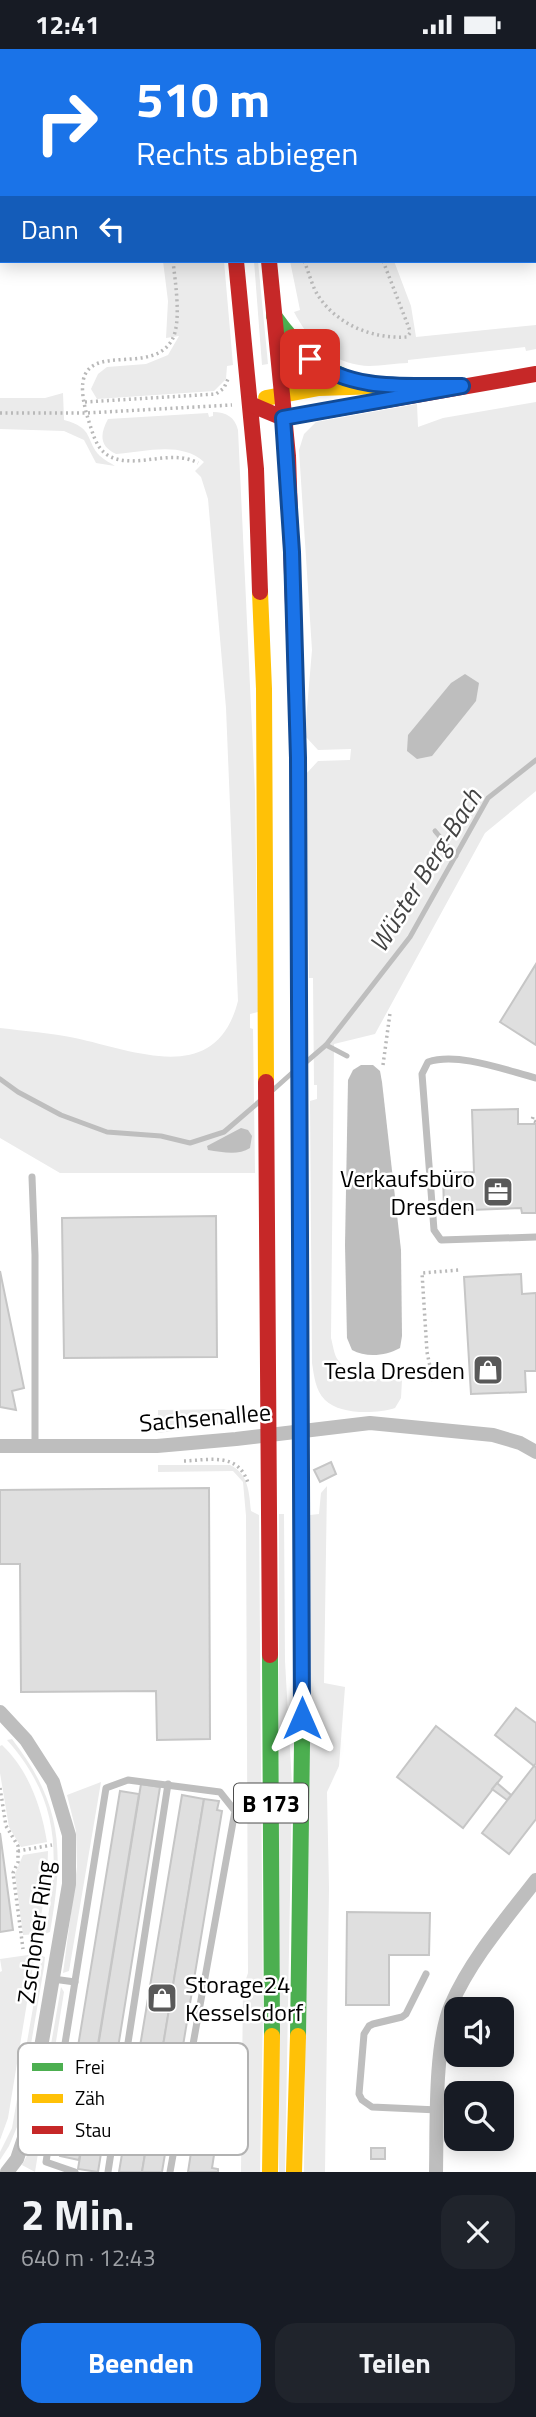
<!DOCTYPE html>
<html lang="de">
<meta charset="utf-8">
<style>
:root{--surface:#171b24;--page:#20242c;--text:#f1f3f6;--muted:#9ea1a6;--accent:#1a73e8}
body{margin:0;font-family:"Titillium Web",sans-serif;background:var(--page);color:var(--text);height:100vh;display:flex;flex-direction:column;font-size:26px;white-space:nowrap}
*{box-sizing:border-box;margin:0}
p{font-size:23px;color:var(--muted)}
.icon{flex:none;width:38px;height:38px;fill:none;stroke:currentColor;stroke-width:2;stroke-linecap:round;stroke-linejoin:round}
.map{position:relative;height:2123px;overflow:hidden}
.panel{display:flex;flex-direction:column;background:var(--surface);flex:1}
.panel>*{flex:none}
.guide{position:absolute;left:0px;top:0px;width:537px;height:214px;box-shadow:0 4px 18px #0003;background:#1a73e8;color:#fff;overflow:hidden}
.controls{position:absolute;left:444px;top:1948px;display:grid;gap:14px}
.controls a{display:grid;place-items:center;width:70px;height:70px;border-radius:14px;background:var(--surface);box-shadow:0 4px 18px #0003;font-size:35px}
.pin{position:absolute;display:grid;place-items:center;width:60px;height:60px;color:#fff;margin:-30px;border-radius:14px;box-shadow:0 4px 10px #0006}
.me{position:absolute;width:77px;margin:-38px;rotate:0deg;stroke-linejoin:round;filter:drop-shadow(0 0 5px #0008)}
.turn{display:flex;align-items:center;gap:24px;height:147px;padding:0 21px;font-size:32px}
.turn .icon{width:91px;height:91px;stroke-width:2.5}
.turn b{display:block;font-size:49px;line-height:60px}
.then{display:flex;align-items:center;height:66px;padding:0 21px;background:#0003;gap:14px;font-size:26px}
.round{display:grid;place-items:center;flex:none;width:74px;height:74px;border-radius:21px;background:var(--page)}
.overview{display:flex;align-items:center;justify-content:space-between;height:119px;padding:0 21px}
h1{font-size:42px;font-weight:700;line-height:52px}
.cta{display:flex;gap:14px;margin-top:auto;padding:14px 21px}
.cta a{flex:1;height:80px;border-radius:21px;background:var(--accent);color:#fff;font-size:28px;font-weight:700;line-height:80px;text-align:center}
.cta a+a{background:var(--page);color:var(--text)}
.status{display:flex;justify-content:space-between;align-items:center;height:49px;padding:0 35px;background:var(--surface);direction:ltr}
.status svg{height:19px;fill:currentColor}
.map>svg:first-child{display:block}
.green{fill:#ebebeb}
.water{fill:#bebebe}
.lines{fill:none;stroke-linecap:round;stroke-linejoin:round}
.stream{stroke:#bebebe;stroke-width:5}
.building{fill:#dfdfdf;stroke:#c6c6c6;stroke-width:2}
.path{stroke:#b9b9b9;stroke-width:3.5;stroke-dasharray:2 3.5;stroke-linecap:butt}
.lane{stroke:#bebebe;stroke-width:7}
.street{stroke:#bebebe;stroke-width:14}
.fast{stroke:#4caf50;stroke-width:16}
.slow{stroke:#ffc107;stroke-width:16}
.jam{stroke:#c62828;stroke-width:16}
.route-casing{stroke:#114b97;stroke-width:18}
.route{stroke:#1a73e8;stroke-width:12}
.labels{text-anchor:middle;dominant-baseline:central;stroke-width:5;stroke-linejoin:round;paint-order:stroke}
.shield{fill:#fff;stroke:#4c4c4c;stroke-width:2}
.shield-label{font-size:23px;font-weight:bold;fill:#000}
.poi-label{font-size:24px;fill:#000;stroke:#fff;text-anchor:end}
.street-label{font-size:24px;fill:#000;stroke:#fff}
.water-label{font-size:26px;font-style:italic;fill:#434343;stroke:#fff}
.key{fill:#fff;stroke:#b2b2b2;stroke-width:2}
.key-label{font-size:19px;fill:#000}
</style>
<div class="status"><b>12:41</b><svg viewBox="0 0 49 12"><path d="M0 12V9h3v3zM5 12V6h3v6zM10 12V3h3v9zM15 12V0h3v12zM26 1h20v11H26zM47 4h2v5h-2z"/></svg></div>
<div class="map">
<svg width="536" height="2123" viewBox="0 0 536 2123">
<rect width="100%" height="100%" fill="#fff"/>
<g class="green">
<polygon points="260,0 387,0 388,2 260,2"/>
<polygon points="163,212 224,212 233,316 227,317 226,330 214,342 97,350 91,340 98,325 107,318 146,315 168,306 179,287 166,289 168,252"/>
<polygon points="254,212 258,212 268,315 262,316"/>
<path d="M290,212H394L411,257L416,288L536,276V300L526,302L525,298L408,311V314C393,314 373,319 359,316C326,310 309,291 294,263L300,261Z"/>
<path d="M63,344L64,371C95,379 85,392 100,407C104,411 111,414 115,417L96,414L84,391L64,382L0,380V349H45Z"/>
<path d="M536,353V742L485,784L375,985L334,995L331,1289C333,1296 334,1306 338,1311C352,1332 381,1330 402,1331L401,1349L395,1359C376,1365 340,1366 325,1351C315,1341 314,1326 312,1314L310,1052L317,1050V1036H314L313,929H309L306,725L318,712L350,711L351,700L318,701L306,688L305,683L312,601L299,401L304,385L316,373L417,355L418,378L443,369Z"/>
<path d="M213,363C226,363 235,368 238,381L255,743L258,963L250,965V979L253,980L255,1124H60L0,1089V979C25,982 51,984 75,989C136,1002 216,1038 238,952L226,659L208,450L201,428L195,422L204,413C181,392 145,403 116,405C99,397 100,385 108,370L208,364L209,368L213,367Z"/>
<polygon points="247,1360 213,1377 158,1384 158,1361"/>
<path d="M158,1416H230C249,1425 249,1444 251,1462L259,1466L263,1961L260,2123H241L243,1939L248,1924L246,1467L243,1433L233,1422L158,1423Z"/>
<polygon points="327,1437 324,1634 345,1638 339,1717 327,1743 329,1839 325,2123 304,2123 310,1466 319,1465 321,1444"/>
<polygon points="279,1465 284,1465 285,1612 292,1736 285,2123 279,2123"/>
<path d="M12,1690C63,1756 64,1803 50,1883L45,1885C59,1809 62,1753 7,1691Z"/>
<path d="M2,1696C29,1722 41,1757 47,1793L21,1798L9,1778L0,1724V1697Z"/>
<polygon points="101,1733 69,1922 63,1924 77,1818 76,1782 67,1746"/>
<polygon points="48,1802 47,1832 38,1885 23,1886 15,1825 23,1806"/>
<polygon points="35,1905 8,2069 0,2091 0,1923 2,1922 0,1910"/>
<polygon points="42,1907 45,1908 44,1918 17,2078 9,2097 0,2111 0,2103 12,2079"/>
<polygon points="61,1938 64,1943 35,2123 22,2116 34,2093"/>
</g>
<g class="water">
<polygon points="465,625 479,634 476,652 432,707 417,710 407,702 408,686 451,634"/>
<path d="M361,1016H373L380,1022L382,1033L401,1201L402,1287L400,1299C386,1307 366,1309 352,1301L347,1289L345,1196L348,1031L353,1021Z"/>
<path d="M241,1079L248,1081L252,1087L250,1099C238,1107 222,1103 208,1101L207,1097Z"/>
</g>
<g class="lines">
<g class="stream">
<polyline points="435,782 456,807"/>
<polyline points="326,996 347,1007"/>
<polyline points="305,1014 326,996 410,888 488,749 536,711"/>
<polyline points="0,1030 18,1043 61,1066 107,1083 161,1087 190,1094 224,1083 260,1052"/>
<polyline points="273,1041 292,1024"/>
</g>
</g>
<g class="building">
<polygon points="536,915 536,996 500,973"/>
<polygon points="518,1060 518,1075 536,1075 536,1164 522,1164 521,1159 444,1162 443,1124 474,1123 472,1061"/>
<polygon points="216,1167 217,1308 64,1309 62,1169"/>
<polygon points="0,1222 24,1339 12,1342 16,1361 0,1358"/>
<polygon points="521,1225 522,1245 536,1244 536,1322 525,1322 526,1343 471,1345 464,1228"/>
<polygon points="331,1413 336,1425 320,1433 314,1421"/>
<polygon points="209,1439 210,1690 157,1691 156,1642 21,1643 20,1515 0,1515 0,1441"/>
<polygon points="516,1659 536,1674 536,1714 534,1717 495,1686"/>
<polygon points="436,1677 502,1728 463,1779 397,1728"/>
<polygon points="534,1717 536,1718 536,1770 509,1805 482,1784"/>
<polygon points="497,1734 511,1746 507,1751 492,1740"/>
<polygon points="141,1735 160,1738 98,2123 78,2120"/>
<polygon points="120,1742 139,1745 79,2111 60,2107"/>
<polygon points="182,1746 204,1750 142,2123 119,2123"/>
<polygon points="204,1750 219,1752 217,1761 222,1762 162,2123 142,2123"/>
<polygon points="0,1784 13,1881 0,1883"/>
<polygon points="347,1863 430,1864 429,1906 389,1906 389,1956 346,1956"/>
<polygon points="204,2019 217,2022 211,2064 215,2064 211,2093 216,2093 212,2119 218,2120 218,2123 188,2123"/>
<rect x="371" y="2099" width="14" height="11"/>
</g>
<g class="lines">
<g class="path">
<polyline points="156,0 156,2"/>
<polyline points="375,0 375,2"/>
<path d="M173,212C175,232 182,273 172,291C147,335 56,274 90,376C94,388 97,400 109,407C136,421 170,399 198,414"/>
<path d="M304,212C309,223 312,238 319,248C339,277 374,290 407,288L410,284L409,279L383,212"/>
<polyline points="85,353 216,345 224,339 228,330"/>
<polyline points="0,364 86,364 232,356"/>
<polyline points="383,1016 390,964"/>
<polyline points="533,1068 532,1071 536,1073"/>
<polyline points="433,1332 427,1303 422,1224 459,1221"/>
<path d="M184,1412C210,1411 238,1403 248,1434"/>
<polyline points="0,1739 6,1777 18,1797 18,1813 13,1824 23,1900"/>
<polyline points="18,1802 52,1796"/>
</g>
<g class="lane">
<path d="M536,1029C505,1021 458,1003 428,1013L422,1025L434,1181L441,1191L536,1188"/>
<polyline points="32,1128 35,1206 35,1397"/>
<polyline points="426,1925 406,1965 402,1968 373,1975 369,1977 364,1985 359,2045 362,2051 372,2058 438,2061"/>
<polyline points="53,1930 75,1933"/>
<polyline points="75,2123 46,2113 106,1739 128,1731 220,1743 235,1762 170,2123"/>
<polyline points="108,2123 168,1735"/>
</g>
<g class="street">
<polyline points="0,1397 157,1397 236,1390 370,1374 493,1386 520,1394 536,1403"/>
<polyline points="0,1663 26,1691 53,1733 69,1786 69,1835 27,2080 17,2110 7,2123"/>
<path d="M436,2123C437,2078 434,1996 451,1956C471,1910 506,1870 536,1831"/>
</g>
<g class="fast">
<polyline points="241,0 241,2"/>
<path d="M274,267C296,298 319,320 356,332"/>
<polyline points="295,615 298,709 299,957"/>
<polyline points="270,1606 272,1987"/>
<polyline points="298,1987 302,1695 301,1432"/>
</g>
<g class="slow">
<polyline points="212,0 212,2"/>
<polyline points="266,349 319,339 411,336"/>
<polyline points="260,543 264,640 266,1033"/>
<polyline points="299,957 301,1432"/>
<polyline points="270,2123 272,1987"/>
<polyline points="294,2123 298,1987"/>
</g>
<g class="jam">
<polyline points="236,212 256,420 260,543"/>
<polyline points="269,212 288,407 295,615"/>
<polyline points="250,355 283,369 536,325"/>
<polyline points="266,1033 270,1606"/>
</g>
</g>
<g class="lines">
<g class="route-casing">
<path id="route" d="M302,1669L298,709L292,503L283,369L462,337C410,336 354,344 310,310"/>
</g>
<use href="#route" class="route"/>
</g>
<defs>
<g id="office-square" transform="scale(1.575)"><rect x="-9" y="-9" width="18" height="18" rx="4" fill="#595959" stroke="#fff"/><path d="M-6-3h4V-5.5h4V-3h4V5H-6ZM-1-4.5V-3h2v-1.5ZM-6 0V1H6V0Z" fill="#fff"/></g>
<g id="shop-square" transform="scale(1.575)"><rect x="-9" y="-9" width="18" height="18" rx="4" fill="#595959" stroke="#fff"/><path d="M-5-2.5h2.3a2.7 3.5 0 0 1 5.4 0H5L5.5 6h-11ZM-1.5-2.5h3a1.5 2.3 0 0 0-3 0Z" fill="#fff"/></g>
</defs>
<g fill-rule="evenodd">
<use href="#office-square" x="498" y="1143"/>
<use href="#shop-square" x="488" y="1321"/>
<use href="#shop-square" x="162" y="1949"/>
</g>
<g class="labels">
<rect class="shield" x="234" y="1734.5" width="74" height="39" rx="5"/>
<g class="shield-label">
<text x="271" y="1754">B 173</text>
</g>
<g class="poi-label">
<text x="475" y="1129">Verkaufsbüro<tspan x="475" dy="28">Dresden</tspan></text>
<text x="465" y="1321">Tesla Dresden</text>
<text x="185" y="1935" text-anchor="start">Storage24<tspan x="185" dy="28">Kesselsdorf</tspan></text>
</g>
<g class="street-label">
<text transform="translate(205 1368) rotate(-5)">Sachsenallee</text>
<text transform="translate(35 1883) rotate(-82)">Zschoner Ring</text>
</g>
<g class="water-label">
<text transform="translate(425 821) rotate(-58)">Wüster Berg-Bach</text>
</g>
</g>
<rect x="18" y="1994" width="230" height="112" rx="10" class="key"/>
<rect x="32" y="2014" width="31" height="8" fill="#4caf50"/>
<rect x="32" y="2045" width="31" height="9" fill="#ffc107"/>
<rect x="32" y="2077" width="31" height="8" fill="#c62828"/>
<g class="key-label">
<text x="75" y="2025">Frei</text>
<text x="75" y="2056">Zäh</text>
<text x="75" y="2088">Stau</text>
</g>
</svg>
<div class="controls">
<a><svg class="icon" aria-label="sound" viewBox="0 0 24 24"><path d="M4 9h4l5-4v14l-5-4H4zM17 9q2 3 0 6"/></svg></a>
<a><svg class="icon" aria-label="search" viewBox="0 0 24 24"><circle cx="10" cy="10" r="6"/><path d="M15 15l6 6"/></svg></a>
</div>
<div class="pin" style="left:310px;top:310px;background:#d93025"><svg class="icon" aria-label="arrive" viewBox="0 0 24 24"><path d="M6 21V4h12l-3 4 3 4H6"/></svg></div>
<svg class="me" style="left:302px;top:1669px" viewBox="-20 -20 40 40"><path d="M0-17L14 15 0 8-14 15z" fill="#1a73e8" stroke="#fff" stroke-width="4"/></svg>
<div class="guide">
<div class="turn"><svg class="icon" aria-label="right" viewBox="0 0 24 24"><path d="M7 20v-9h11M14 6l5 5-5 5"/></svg><div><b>510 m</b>Rechts abbiegen</div></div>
<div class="then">Dann<svg class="icon" aria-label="left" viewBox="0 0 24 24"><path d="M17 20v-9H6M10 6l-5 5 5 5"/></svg></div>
</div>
</div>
<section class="panel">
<div class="overview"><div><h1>2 Min.</h1><p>640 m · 12:43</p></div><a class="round"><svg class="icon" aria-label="close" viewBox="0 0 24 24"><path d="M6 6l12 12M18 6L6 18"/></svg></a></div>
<div class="cta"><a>Beenden</a><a>Teilen</a></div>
</section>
